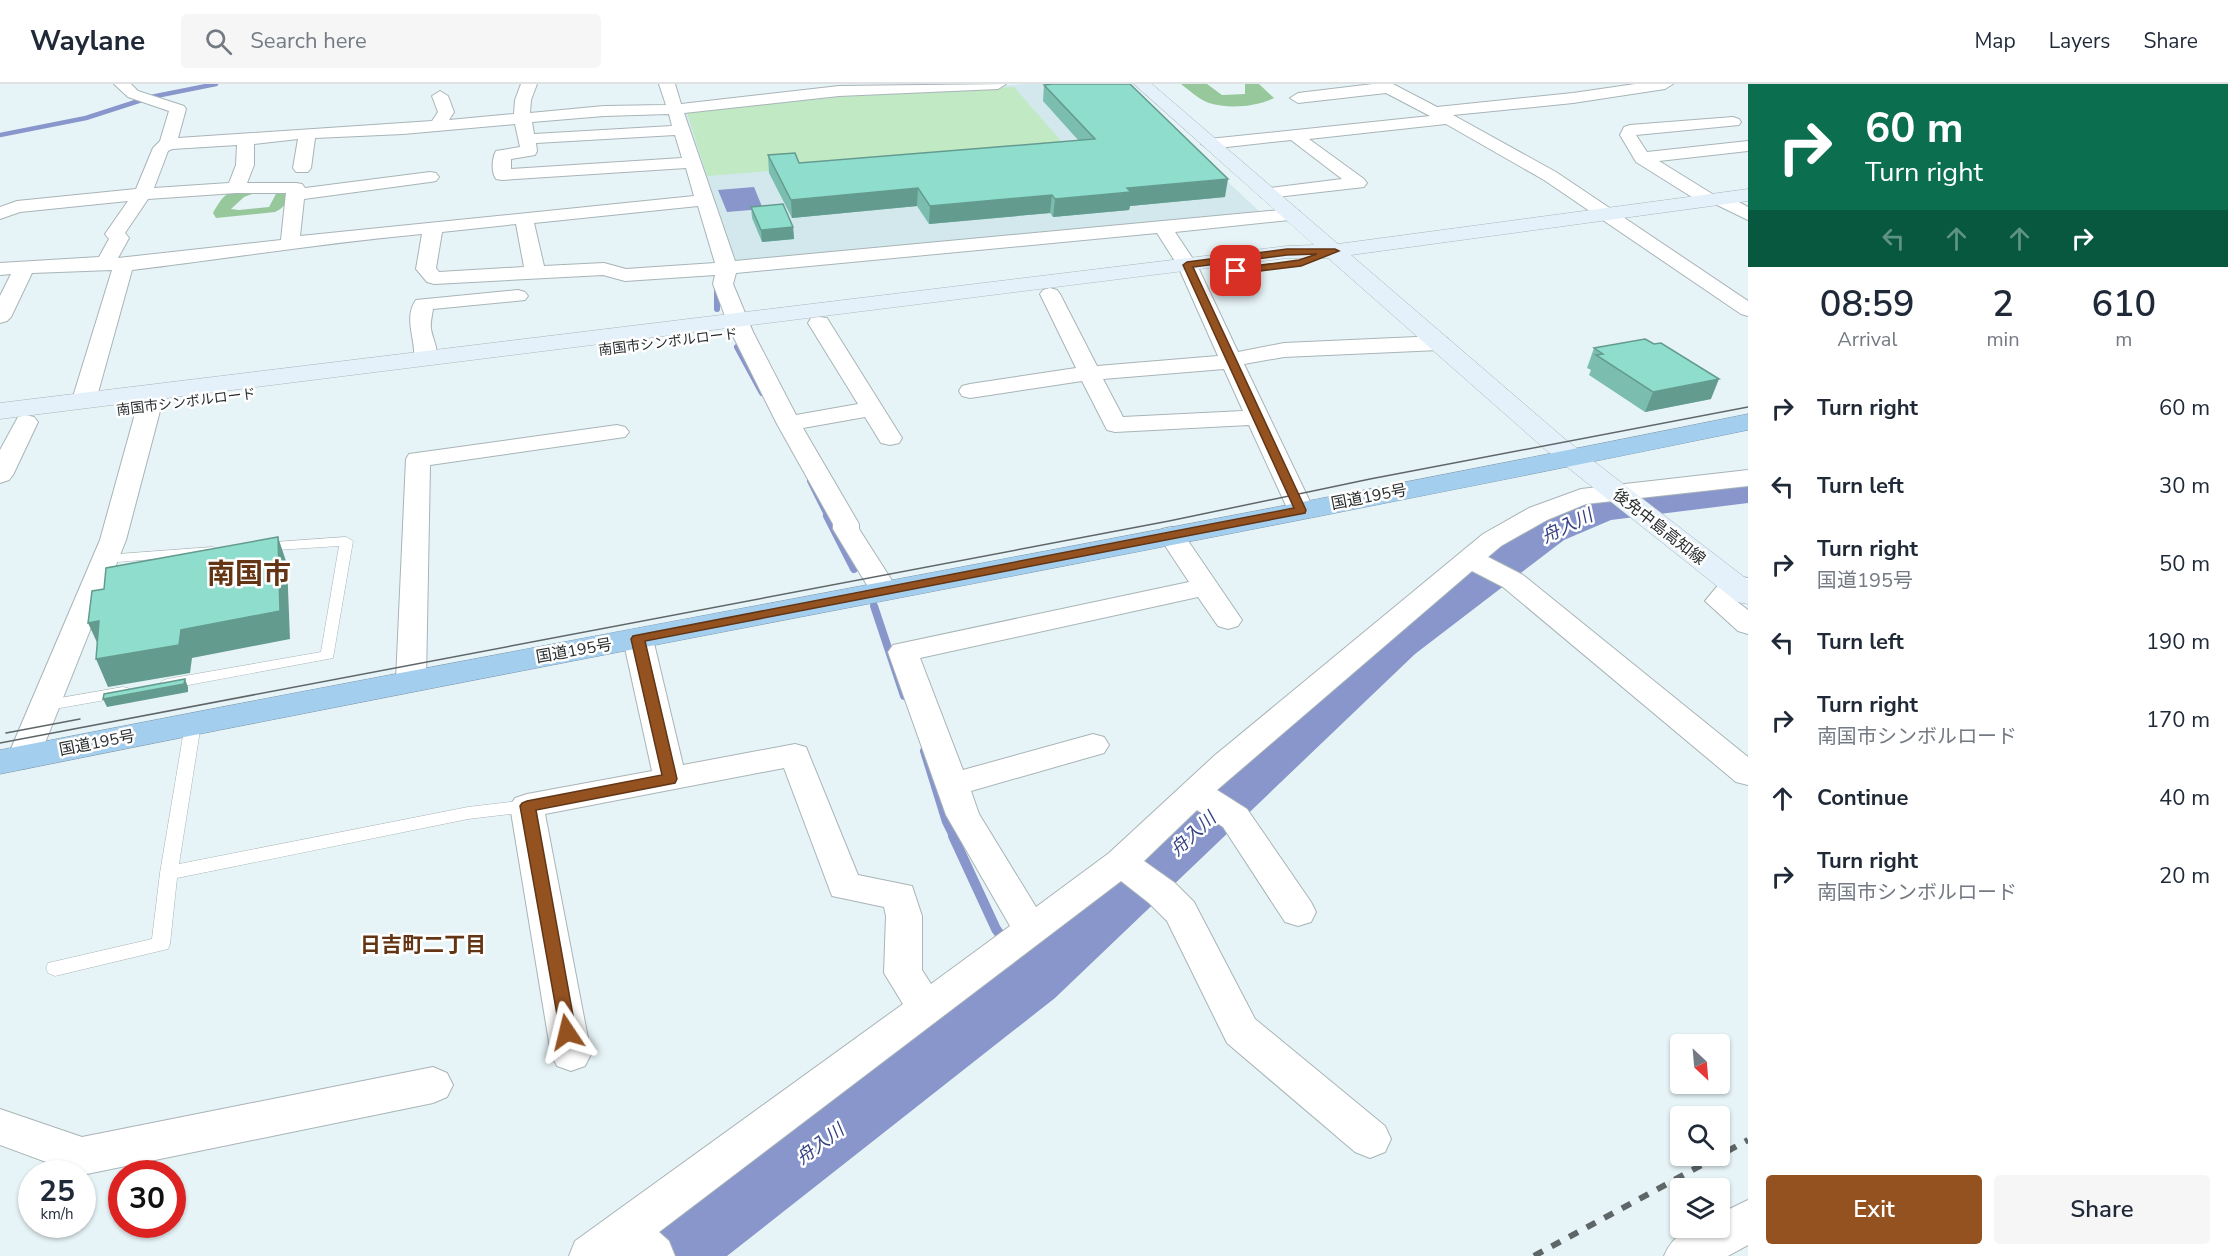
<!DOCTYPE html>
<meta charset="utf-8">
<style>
:root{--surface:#fff;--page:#f6f6f7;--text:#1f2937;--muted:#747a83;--line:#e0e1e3;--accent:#955221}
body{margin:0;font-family:"Nunito Sans","Noto Sans JP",sans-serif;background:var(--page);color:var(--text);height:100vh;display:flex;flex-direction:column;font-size:22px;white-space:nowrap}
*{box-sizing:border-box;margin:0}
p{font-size:20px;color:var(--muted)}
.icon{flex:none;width:33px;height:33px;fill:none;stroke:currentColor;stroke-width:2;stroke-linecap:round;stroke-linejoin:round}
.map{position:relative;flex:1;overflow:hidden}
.sheet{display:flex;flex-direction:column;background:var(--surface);width:480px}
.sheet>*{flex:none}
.banner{background:#0b6e4f;color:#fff;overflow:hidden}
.needle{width:39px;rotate:154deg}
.fabs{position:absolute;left:1670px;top:950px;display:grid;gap:12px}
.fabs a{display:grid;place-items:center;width:60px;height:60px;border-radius:6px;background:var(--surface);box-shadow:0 2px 4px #0004;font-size:30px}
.speed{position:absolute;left:18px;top:1076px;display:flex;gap:12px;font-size:30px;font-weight:700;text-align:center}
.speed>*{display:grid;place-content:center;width:78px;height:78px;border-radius:50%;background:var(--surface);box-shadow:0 2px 4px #0004;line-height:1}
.speed small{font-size:15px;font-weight:400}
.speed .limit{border:9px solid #d22;background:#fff;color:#111}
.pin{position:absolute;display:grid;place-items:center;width:51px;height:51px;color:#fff;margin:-26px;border-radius:12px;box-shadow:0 3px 9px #0006}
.me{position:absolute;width:66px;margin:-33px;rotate:350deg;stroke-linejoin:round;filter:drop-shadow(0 0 4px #0008)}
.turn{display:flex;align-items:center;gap:21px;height:126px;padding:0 18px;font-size:27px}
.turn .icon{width:78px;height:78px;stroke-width:2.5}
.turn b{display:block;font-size:42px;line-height:51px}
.lanes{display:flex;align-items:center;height:57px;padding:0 18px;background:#0003;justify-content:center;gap:30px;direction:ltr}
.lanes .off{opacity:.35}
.eta{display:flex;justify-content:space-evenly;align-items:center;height:102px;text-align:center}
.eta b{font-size:36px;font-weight:600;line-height:42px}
.action{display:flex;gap:12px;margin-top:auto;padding:12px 18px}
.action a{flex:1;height:69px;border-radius:6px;background:var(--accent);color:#fff;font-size:24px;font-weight:600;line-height:69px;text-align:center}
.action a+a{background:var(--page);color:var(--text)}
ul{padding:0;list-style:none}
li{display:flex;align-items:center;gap:18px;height:78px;padding:0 18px}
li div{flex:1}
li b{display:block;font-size:22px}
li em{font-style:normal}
header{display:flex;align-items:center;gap:36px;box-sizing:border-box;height:84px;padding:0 30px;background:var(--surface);border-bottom:2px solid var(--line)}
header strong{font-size:28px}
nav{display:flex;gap:33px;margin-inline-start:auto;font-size:21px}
.search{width:420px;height:54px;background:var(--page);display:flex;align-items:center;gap:15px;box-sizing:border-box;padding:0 21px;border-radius:6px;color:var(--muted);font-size:22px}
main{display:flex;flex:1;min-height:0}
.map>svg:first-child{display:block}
.built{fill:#d2e8ec}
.green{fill:#c0e9c4}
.forest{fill:#97c89c}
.water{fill:#8896cb}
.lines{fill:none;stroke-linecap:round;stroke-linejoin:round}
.stream-far3{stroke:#8896cb;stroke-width:4.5}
.stream-far2{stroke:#8896cb;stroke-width:6}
.stream-far1{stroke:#8896cb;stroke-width:8}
.stream{stroke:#8896cb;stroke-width:10}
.river{fill:#8896cb;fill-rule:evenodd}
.lane-casing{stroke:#a8b4b7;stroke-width:1}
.street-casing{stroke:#a8b4b7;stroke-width:2}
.secondary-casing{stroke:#a8b4b7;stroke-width:1}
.highway-casing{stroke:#7996ab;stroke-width:1}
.lane{fill:#fff;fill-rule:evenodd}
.street{fill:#fff;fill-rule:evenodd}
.secondary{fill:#e4f0fa;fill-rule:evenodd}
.highway{fill:#a4ceee;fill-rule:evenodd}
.tram{stroke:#5f6668;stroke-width:1.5}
.rail{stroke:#5f6668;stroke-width:6;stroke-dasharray:10 10;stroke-linecap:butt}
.wall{fill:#7bbeaf}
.shaded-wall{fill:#649b8f}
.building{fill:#8fddcc;stroke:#649b8f;stroke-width:1.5}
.route{fill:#955221;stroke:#613515;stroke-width:1.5}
.labels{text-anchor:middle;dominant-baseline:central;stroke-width:5;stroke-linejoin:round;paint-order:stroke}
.far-street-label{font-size:14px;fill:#282d2e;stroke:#fefefe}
.street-label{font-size:16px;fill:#282d2e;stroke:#fefefe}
.water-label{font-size:18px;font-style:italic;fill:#344082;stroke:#fefefe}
.near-neighbourhood-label{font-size:21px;font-weight:bold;fill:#633514;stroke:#fefefe}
.town-label{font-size:28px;font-weight:bold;fill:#633514;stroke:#fefefe}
</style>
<header>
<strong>Waylane</strong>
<div class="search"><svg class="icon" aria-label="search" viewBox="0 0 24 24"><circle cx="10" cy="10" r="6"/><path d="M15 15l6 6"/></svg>Search here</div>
<nav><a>Map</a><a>Layers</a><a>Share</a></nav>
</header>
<main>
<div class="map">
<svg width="1748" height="1172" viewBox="0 0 1748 1172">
<rect width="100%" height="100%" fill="#e7f4f7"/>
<polygon class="built" points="1027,0 1123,0 1259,127 1260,131 731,181 681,27 837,10"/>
<polygon class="green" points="1014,3 1066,63 707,92 687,28 842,13"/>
<g class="forest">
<path d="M1181,0H1207L1222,11L1245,10V0H1259L1274,14C1256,23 1228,25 1209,19C1198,15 1189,6 1181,0Z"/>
<path d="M278,106H289C290,116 284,124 275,128L216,134L213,129C222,113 230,100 252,110L244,113L231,125L239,126L269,123Z"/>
</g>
<polygon class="water" points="754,103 763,125 727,128 718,106"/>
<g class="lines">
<polyline class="stream-far3" points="0,51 86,34 151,13 216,0"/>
<g class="stream-far2">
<polyline points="717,198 717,225"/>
<polyline points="737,263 762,309"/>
<polyline points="810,397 828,433"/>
</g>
<g class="stream-far1">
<polyline points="827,432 854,485"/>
<polyline points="874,522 904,612"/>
<polyline points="924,667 946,738 954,754"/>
</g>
<polyline class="stream" points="953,752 996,845 1034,897"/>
<polygon class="river" points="1748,395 1748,419 1611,436 1564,456 1415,570 1055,914 727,1172 635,1172 646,1148 1013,880 1381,550 1534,438 1603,413"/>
<g class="lane-casing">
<g id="lane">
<polygon points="346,453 353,457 333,574 167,605 162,603 159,600 162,597 167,595 321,568 339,462 261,467 254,463 261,459"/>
<polygon points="213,463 220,467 218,470 105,479 98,475 105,471"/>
<polygon points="123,603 128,604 131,608 128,612 43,627 35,622 43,617"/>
<polygon points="193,635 199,636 201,640 179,780 468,723 527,716 533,718 535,722 533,726 527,728 468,735 177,794 170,860 168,865 55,892 48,889 46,884 48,879 152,855 160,789 185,640 187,636"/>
</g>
</g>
<g class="street-casing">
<g id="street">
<path d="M114,0H131L138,7L184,22L186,25L178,54L432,37L438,28L432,12L440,7L448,12L454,28L449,36L514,30L515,16L521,0H537L531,16L530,29L604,22L666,21L659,0H675L681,20L839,2L1006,0L998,5L839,12L684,29L735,177L1292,125L1299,127L1301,131L1299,135L1175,148L1197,181L1238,268L1284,259L1439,252L1447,254L1450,259L1447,264L1439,266L1284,273L1244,280L1314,426L1310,432L1301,434L1292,432L1288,426L1249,341L1115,348L1107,346L1082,297L970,314L962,312L959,307L962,302L970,300L1076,284L1040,210L1043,206L1050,204L1057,206L1060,210L1097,282L1218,272L1178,182L1157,149L736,189L733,200L753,248L796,331L858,320L808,239L811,234L819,233L827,234L830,239L902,354L899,359L890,361L881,359L865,333L803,344L859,440V445L898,506L894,512L884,514L874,512L870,506L833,445V440L777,340L731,248L713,200L715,191L625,197L603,191L434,200L427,198L416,185L422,150C325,159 229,174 132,186L96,316L92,321L84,323L76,321L72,316L112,186L32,189L11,233L7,237L0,239V212L11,190L0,191V179L99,173L109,155L105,150L128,117L20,128L0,135V123L17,117L136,105L153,64L160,57L169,27L128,13ZM669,30L672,42L534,50L532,38L604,32ZM515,40L520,63L496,67C492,74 491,88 496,95L502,96L686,84L694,112L300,152L304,115L430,98L436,97L439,93L436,89L430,88L305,104L302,100L296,99H247L254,81V60L298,55L293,84L296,88H308L311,84L315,54L403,50ZM675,51L682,74L511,85V75L535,71L537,67L536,59ZM237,61L236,81L229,99L154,104L168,67L172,65ZM236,109H286L281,156L118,174L129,154L125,149L148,115ZM698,122L715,179L626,185L604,179L544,182L534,139ZM516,140L524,183L439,188L436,184L442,148ZM1224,285L1243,327L1123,333L1103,295Z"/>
<polygon points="1373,0 1393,0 1437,23 1573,9 1635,0 1673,0 1665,5 1573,19 1453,31 1556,88 1748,217 1748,232 1741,230 1544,96 1446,40 1309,55 1364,95 1367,99 1364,103 1267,114 1261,113 1258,109 1261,105 1342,95 1291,56 1209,65 1201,60 1209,55 1430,32 1386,9 1298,19 1290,14 1298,9"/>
<polygon points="1733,33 1739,35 1741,38 1739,41 1636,51 1647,68 1748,57 1748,67 1659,77 1714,111 1726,111 1748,123 1748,136 1715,120 1703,120 1636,78 1620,51 1624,43 1630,41"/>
<path d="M518,206L525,208L528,212L525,216L433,225C432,232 430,239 431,245C433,258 441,266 433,279L425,281L417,279L414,274C416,255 403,234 416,216Z"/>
<polygon points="153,301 161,303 165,308 126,456 39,674 34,682 23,685 12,682 7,674 100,456 141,308 145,303"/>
<polygon points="26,331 34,333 38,338 13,391 9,396 0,399 0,366 18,333"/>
<polygon points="617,341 625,343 629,348 625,353 430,381 426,596 422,603 411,606 400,603 396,596 406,375 409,370"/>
<polygon points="1748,386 1748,402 1586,420 1547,436 1501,462 1488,473 1523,491 1748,673 1748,701 1736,698 1503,503 1472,487 1217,706 1247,725 1311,818 1316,828 1311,838 1298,842 1285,838 1223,743 1197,726 1144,777 1175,799 1194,818 1255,935 1385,1042 1391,1055 1385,1068 1370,1074 1355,1068 1227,959 1167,837 1149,819 1121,797 659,1148 669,1157 675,1172 569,1172 575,1157 903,920 884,889 886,832 884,823 832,812 784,684 545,730 591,970 585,982 571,987 557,982 551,970 510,722 515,714 527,710 652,687 623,555 628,549 638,546 648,549 653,555 683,681 795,660 806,663 858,791 912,802 922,832 922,886 931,900 1010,842 946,731 888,568 893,561 1189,498 1158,451 1162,445 1171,443 1180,445 1242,536 1238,542 1228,545 1218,542 1198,513 920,574 963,686 1093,650 1104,653 1109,661 1104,669 971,707 979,730 1036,823 1109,769 1214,672 1483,450 1529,424 1581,405"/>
<polygon points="1734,492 1748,494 1748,510 1741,509 1735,516 1748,526 1748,550 1738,547 1705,517 1724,494"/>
<polygon points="433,983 447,989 453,1001 447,1013 433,1019 82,1091 82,1089 76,1089 0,1061 0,1025 82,1053"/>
<path d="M1748,1116V1161L1728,1172H1664C1675,1146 1693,1143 1719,1143V1130Z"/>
</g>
</g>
<g class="secondary-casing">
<polygon id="secondary" points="1134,0 1152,0 1338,160 1748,105 1748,117 1351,171 1565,355 1748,496 1748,520 1737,518 1547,367 1328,174 1287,174 0,335 0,319 1287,162 1314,161"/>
</g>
<g class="highway-casing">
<path id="highway" d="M1748,330V346C1166,466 582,572 0,690V666C582,552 1167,448 1748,330Z"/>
</g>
<use href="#lane" class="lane"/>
<use href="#street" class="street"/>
<use href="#secondary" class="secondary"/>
<use href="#highway" class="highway"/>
<g class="tram">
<polyline points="6,649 80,635"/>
<polyline points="0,659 1169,437 1370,395 1748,323"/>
</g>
<polyline class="rail" points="1534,1172 1748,1056"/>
</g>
<g class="wall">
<polygon points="1044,1 1225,113 1130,122 1129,126 1053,133 1050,129 929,140 917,122 792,134 769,89 768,71 799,79 1079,57 1043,17"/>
<polygon points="751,123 793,143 794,155 762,158 752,134"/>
<polygon points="1594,264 1711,315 1645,328 1589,291 1591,286 1587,284"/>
</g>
<g class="shaded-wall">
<polygon points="1228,95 1225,113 1130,122 1129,126 1053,133 1055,115 1127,104"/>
<polygon points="918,104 917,122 792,134 791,116"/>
<polygon points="1052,111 1050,129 929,140 930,122"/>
<polygon points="793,143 794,155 762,158 761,146"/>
<polygon points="1719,295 1711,315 1645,328 1653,308"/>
<polygon points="278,453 287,480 290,555 192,574 190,589 108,603 96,575 181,546"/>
<polygon points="99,537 101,567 88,539"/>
<polygon points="185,595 188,603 188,608 107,623 103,615"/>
</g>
<g class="building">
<polygon points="1053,0 1130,0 1228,95 1127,104 1131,108 1055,115 1052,111 930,122 918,104 791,116 768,71 795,69 799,79 1095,55 1044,1"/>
<polygon points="783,120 793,143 761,146 751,123"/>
<polygon points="1645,255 1654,260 1661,259 1719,295 1653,308 1596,271 1603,270 1594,264"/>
<polygon points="278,453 280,527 181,546 179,561 96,575 99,537 88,539 92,507 104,505 106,484"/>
<polygon points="185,595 184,600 103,615 104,610"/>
</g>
<polygon class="route" points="1287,165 1335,165 1339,167 1301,182 1236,190 1232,189 1232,185 1299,176 1317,170 1287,171 1193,183 1306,426 1305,429 645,557 677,695 675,699 536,726 576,948 574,953 567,955 561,953 520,722 522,719 527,717 662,691 631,555 633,552 1294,424 1183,181 1187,178"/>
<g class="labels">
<g class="far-street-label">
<text transform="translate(668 258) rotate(-7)">南国市シンボルロード</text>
<text transform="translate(186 318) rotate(-7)">南国市シンボルロード</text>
</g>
<g class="street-label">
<text transform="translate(1369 413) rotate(-11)">国道195号</text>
<text transform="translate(1659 443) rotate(38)">後免中島高知線</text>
<text transform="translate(574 567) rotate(-10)">国道195号</text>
<text transform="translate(97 659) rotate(-11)">国道195号</text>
</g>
<g class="water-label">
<text transform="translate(1567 442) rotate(-26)">舟入川</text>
<text transform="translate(1193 750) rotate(-43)">舟入川</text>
<text transform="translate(820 1060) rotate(-37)">舟入川</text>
</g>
<g class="near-neighbourhood-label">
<text x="423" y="861">日吉町二丁目</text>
</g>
<g class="town-label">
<text x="249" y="490">南国市</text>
</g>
</g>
</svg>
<div class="fabs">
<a><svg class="needle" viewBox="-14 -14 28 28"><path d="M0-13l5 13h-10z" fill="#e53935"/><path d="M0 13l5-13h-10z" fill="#747a83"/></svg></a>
<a><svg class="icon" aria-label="search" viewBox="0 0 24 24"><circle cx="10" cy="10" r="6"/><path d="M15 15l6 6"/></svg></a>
<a><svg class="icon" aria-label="layers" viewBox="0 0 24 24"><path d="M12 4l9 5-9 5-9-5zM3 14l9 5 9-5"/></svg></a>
</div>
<div class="speed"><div>25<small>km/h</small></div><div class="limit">30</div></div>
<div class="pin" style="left:1236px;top:187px;background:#d93025"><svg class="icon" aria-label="arrive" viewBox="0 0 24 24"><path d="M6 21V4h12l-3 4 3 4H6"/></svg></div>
<svg class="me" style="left:567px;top:948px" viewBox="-20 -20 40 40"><path d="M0-17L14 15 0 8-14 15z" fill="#955221" stroke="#fff" stroke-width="4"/></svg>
</div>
<section class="sheet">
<div class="banner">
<div class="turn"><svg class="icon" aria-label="right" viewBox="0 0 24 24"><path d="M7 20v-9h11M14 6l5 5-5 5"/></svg><div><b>60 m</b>Turn right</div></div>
<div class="lanes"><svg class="icon off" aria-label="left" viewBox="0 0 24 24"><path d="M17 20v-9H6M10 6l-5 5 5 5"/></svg><svg class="icon off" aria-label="ahead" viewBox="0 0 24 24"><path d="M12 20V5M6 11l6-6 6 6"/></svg><svg class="icon off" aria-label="ahead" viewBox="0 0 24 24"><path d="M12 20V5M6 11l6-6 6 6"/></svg><svg class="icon" aria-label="right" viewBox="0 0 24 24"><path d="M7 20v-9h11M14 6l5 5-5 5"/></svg></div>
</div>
<div class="eta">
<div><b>08:59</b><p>Arrival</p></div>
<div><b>2</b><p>min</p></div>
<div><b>610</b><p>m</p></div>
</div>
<ul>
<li><svg class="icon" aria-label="right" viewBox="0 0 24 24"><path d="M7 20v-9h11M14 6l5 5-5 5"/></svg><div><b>Turn right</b></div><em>60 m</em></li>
<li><svg class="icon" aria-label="left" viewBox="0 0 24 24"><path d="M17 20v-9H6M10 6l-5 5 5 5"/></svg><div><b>Turn left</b></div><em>30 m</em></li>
<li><svg class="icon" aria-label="right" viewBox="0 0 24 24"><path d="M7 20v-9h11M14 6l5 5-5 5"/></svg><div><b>Turn right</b><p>国道195号</p></div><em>50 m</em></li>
<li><svg class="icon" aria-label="left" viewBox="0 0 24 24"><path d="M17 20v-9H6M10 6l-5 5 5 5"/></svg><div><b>Turn left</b></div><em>190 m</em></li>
<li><svg class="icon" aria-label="right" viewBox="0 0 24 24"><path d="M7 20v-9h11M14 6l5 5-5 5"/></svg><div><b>Turn right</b><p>南国市シンボルロード</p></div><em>170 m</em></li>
<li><svg class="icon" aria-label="ahead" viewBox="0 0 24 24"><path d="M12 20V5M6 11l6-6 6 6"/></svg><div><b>Continue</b></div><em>40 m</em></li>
<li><svg class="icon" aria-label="right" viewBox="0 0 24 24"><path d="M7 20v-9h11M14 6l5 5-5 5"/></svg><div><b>Turn right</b><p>南国市シンボルロード</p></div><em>20 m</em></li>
</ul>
<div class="action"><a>Exit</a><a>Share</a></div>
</section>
</main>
